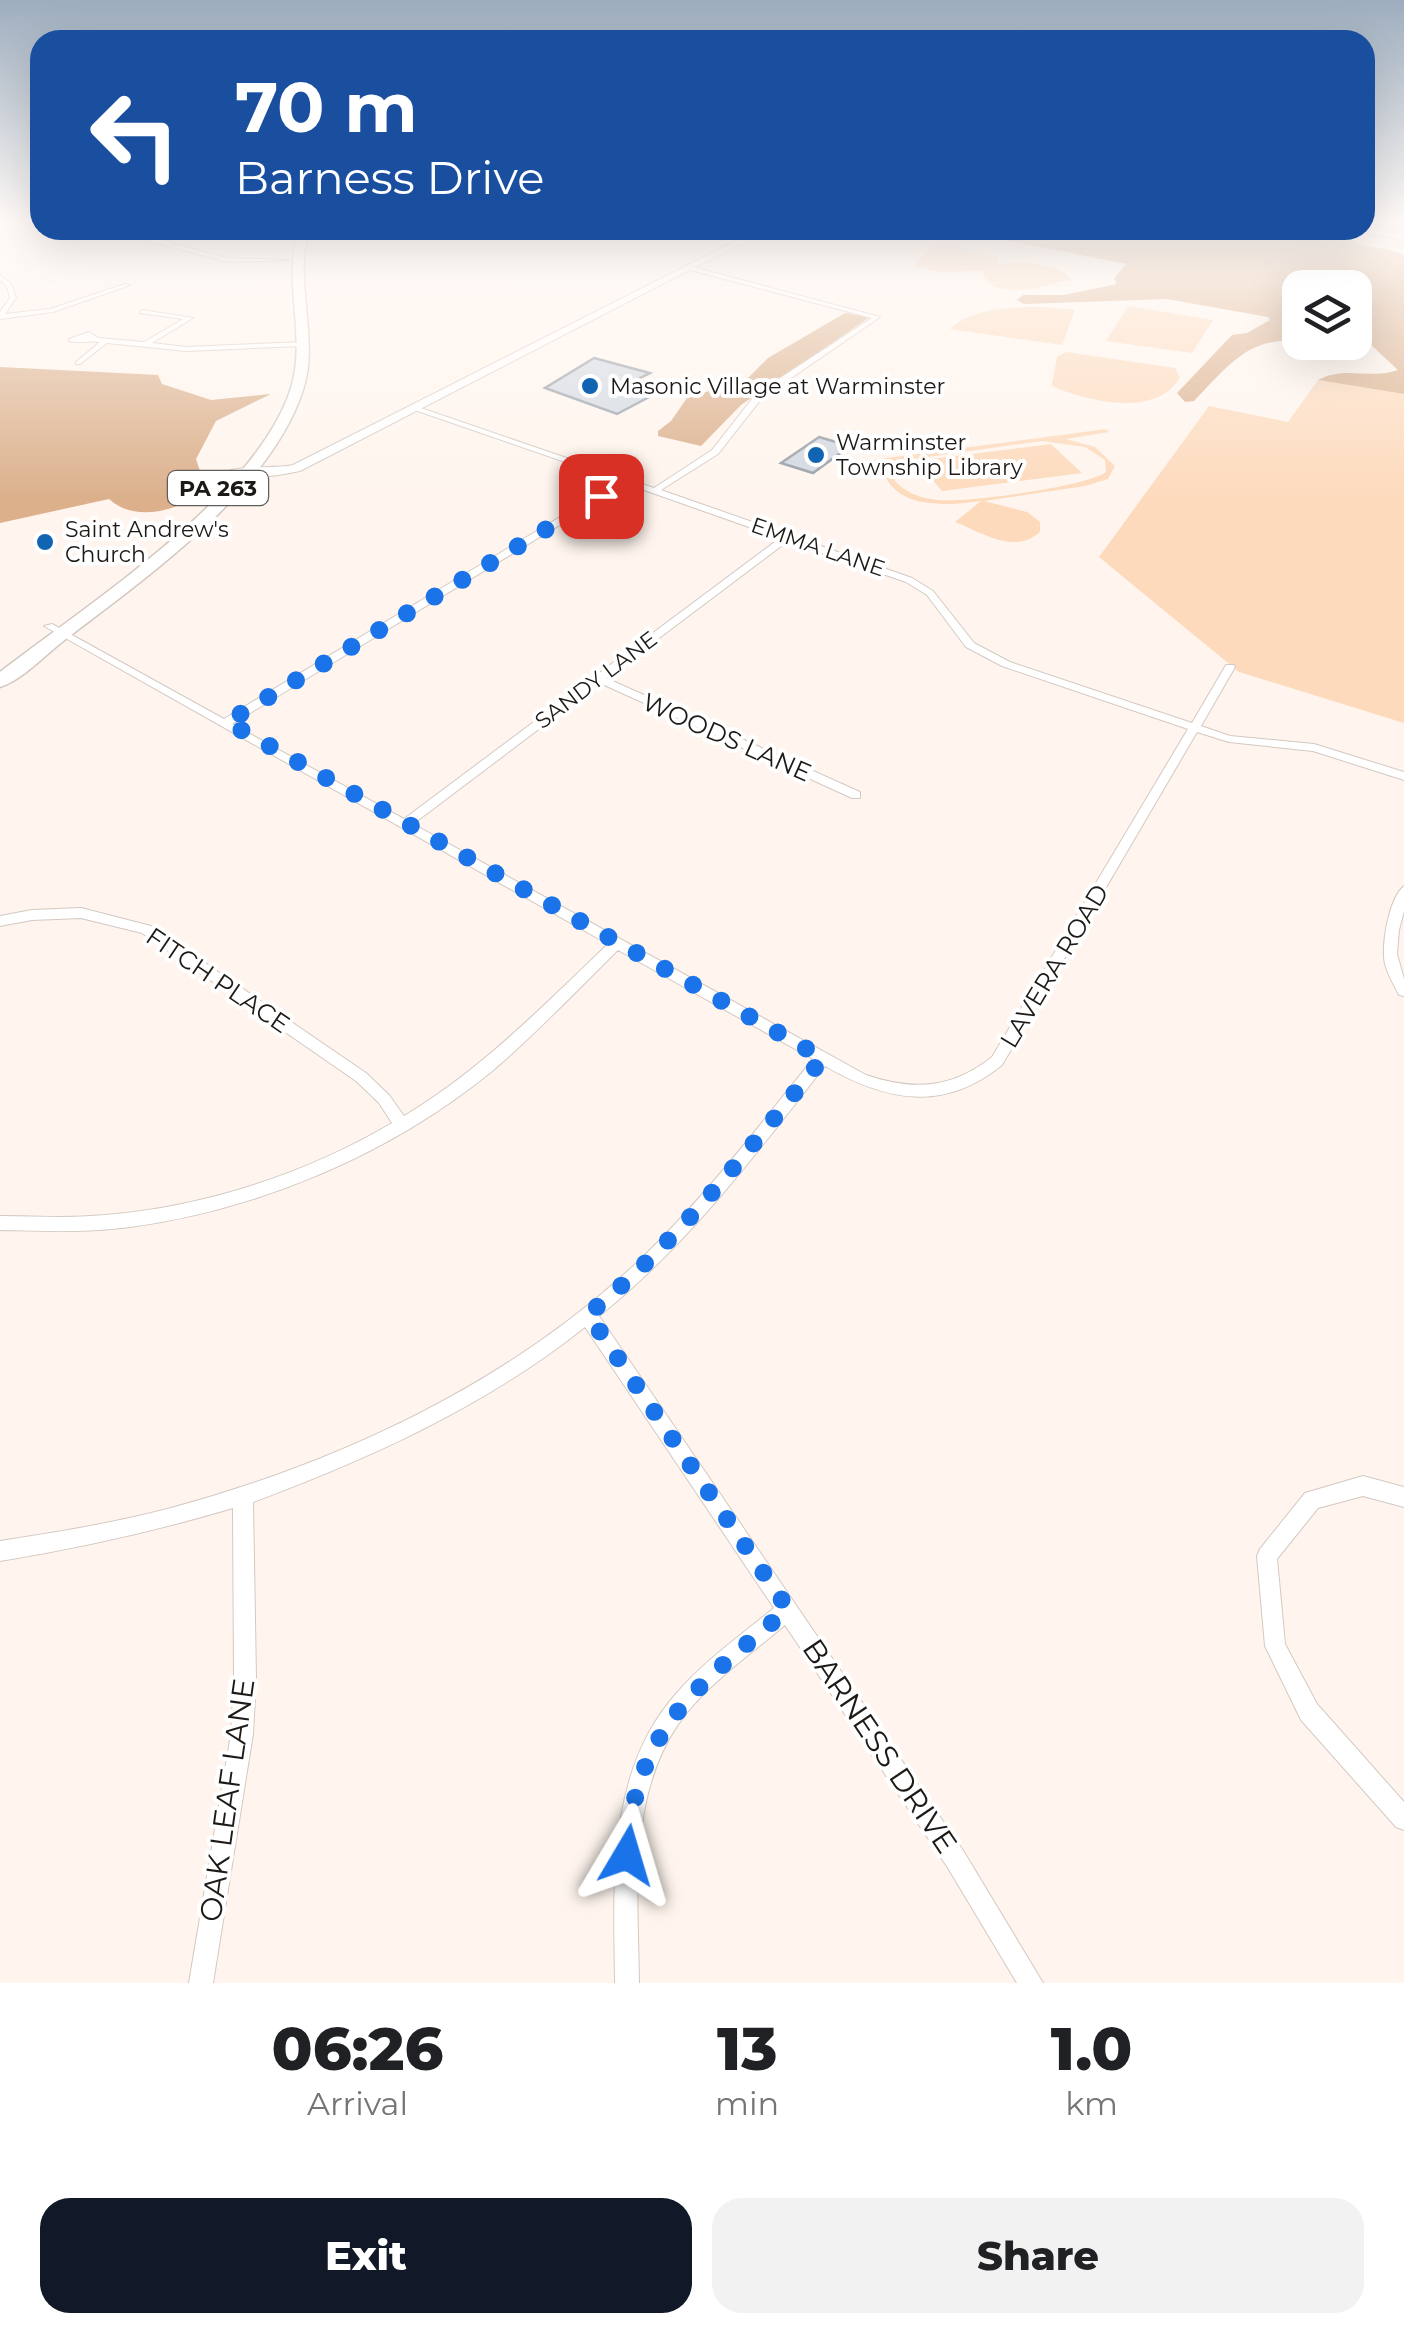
<!DOCTYPE html>
<style>
:root{--surface:#fff;--page:#f2f2f2;--text:#202124;--muted:#757577;--accent:#111827}
body{margin:0;font-family:Montserrat,sans-serif;background:var(--page);color:var(--text);height:100vh;display:flex;flex-direction:column;font-size:38px;white-space:nowrap}
*{box-sizing:border-box;margin:0}
p{font-size:32px;color:var(--muted)}
.icon{flex:none;width:55px;height:55px;fill:none;stroke:currentColor;stroke-width:2;stroke-linecap:round;stroke-linejoin:round}
.map{position:relative;height:1983px;overflow:hidden}
.side{display:flex;flex-direction:column;background:var(--surface);flex:1}
.side>*{flex:none}
.guide{position:absolute;left:30px;top:30px;width:1345px;height:210px;border-radius:30px;box-shadow:0 10px 40px #0002;background:#1a4fa0;color:#fff;overflow:hidden}
.tools{position:absolute;left:1282px;top:270px;display:grid;gap:20px}
.tools a{display:grid;place-items:center;width:90px;height:90px;border-radius:20px;background:var(--surface);box-shadow:0 10px 40px #0002;font-size:50px}
.pin{position:absolute;display:grid;place-items:center;width:85px;height:85px;color:#fff;margin:-42px;border-radius:20px;box-shadow:0 5px 15px #0006}
.me{position:absolute;width:110px;margin:-55px;rotate:7deg;stroke-linejoin:round;filter:drop-shadow(0 0 8px #0008)}
.turn{display:flex;align-items:center;gap:35px;height:210px;padding:0 40px;font-size:45px}
.turn .icon{width:130px;height:130px;stroke-width:2.5}
.turn b{display:block;font-size:70px;line-height:85px}
.eta{display:flex;justify-content:space-evenly;align-items:center;height:170px;text-align:center}
.eta b{font-size:60px;font-weight:800;line-height:70px}
.action{display:flex;gap:20px;margin-top:auto;padding:20px 40px}
.action a{flex:1;height:115px;border-radius:30px;background:var(--accent);color:#fff;font-size:40px;font-weight:800;line-height:115px;text-align:center}
.action a+a{background:var(--page);color:var(--text)}
.map>svg:first-child{display:block}
.green{fill:#fddabc;fill-rule:evenodd}
.forest{fill:#dbb08b}
.building{fill:#d2d9e2;stroke:#989fa7;stroke-width:2.5}
.lines{fill:none;stroke-linecap:round;stroke-linejoin:round}
.street-casing{stroke:#d3c9c2;stroke-width:2}
.secondary-casing{stroke:#d3c9c2;stroke-width:2}
.primary-casing{stroke:#d3c9c2;stroke-width:3}
.highway-casing{stroke:#d3c9c2;stroke-width:3}
.street{fill:#fff;fill-rule:evenodd}
.secondary{fill:#fff;fill-rule:evenodd}
.primary{fill:#fff;fill-rule:evenodd}
.highway{fill:#fff;fill-rule:evenodd}
.route{stroke:#1a73e8;stroke-width:18;stroke-dasharray:0 32.4}
.poi-dot{fill:#1164b2;stroke:#fff;stroke-width:4}
.labels{text-anchor:middle;dominant-baseline:central;stroke-width:8;stroke-linejoin:round;paint-order:stroke}
.far-poi-label{font-size:22px;fill:#1c1916;stroke:#fff;text-anchor:start}
.shield{fill:#fff;stroke:#605e5c;stroke-width:2.5}
.shield-label{font-size:22px;font-weight:bold;fill:#1c1916}
.far-street-label{font-size:22px;fill:#1c1916;stroke:#fff}
.street-label{font-size:25px;fill:#1c1916;stroke:#fff}
.near-street-label{font-size:30px;fill:#1c1916;stroke:#fff}
</style>
<div class="map">
<svg width="1404" height="1983" viewBox="0 0 1404 1983">
<rect width="100%" height="100%" fill="#fff5ee"/>
<g class="green">
<path d="M950,245L999,258L997,265C1013,258 1062,265 1072,279C1048,285 992,305 982,271L939,272L913,266L931,247Z"/>
<polygon points="1128,306 1213,320 1192,353 1106,341"/>
<path d="M1044,307L1075,310L1062,345L950,329C972,307 1014,307 1044,307Z"/>
<path d="M1066,352L1175,368L1180,377C1158,418 1088,402 1052,386L1057,357Z"/>
<polygon points="1318,380 1404,394 1404,723 1239,672 1099,557 1209,406 1288,422"/>
<path d="M1106,429L1109,432L1066,439L1095,447L1115,466L1108,479L1085,486L984,501L1027,512L1040,522V532C1014,555 983,533 955,522L981,501C951,505 903,510 886,478L894,461L844,467L842,464ZM1042,441L1085,447L1105,460L1106,472C1086,487 964,503 937,500C920,498 906,493 895,481L897,468L913,459Z"/>
<polygon points="1051,444 1082,473 942,491 916,461"/>
</g>
<g class="forest">
<path d="M977,230L1353,232L1350,238C1367,251 1388,245 1404,256V394L1318,380C1345,365 1371,380 1398,370L1369,343L1355,341V288H1300V342C1250,334 1226,368 1194,401L1185,402L1177,393L1232,335L1247,333L1270,320L1268,317L1167,299L1024,304L1017,300L1023,295H1064L1117,284L1114,279L1126,264L991,237L976,233Z"/>
<polygon points="845,313 870,317 741,405 701,446 658,436 658,431 671,421 687,398 747,379 768,358"/>
<path d="M0,367L158,375L162,384L211,400L271,394L216,421L196,459L206,489C180,510 137,524 109,499L0,523Z"/>
</g>
<g class="building">
<polygon points="594,358 650,373 626,385 653,395 617,414 545,388"/>
<polygon points="819,437 850,446 813,473 781,463"/>
</g>
<g class="lines">
<g class="street-casing">
<g id="street">
<polygon points="0,222 10,222 40,230 131,232 158,239 191,230 200,230 163,241 227,258 289,260 227,262 131,236 40,232"/>
<path d="M689,266L880,317L762,398L718,454L661,490L912,578L933,591L974,643L1010,662L1192,723L1226,665H1234L1235,667L1201,726L1230,736L1314,744L1404,772V780L1313,751L1229,742L1197,732L1002,1065C943,1113 886,1101 825,1066C755,1155 688,1245 599,1316L964,1852L1043,1983H1017L948,1868L785,1625C752,1653 716,1678 688,1711C626,1787 638,1892 639,1983H615C614,1885 606,1774 675,1695C704,1661 740,1636 774,1608L585,1327C486,1406 371,1458 253,1502L256,1679L253,1734L213,1983H189L231,1734L234,1679L233,1508C156,1531 79,1548 0,1561V1541C57,1532 115,1523 171,1508C344,1461 516,1380 646,1254C707,1194 759,1126 813,1059L618,950C576,991 536,1034 491,1072C389,1155 260,1209 130,1227C87,1233 43,1231 0,1230V1216C20,1216 41,1217 62,1217C175,1216 294,1181 392,1123L379,1103L356,1081L142,933L81,918L32,920L0,926V916L32,910L81,908L151,926L366,1073L389,1095L404,1116C481,1070 543,1006 608,944L44,626L52,624L224,719L620,481L412,409V405L654,488L712,450L756,394L872,318L687,269ZM627,484L780,538L404,819L232,724ZM788,541L906,582L927,595L966,647L1002,666L1188,729L992,1057C952,1089 913,1091 866,1075L413,824L600,683L852,798H860V792L606,678Z"/>
<polygon points="0,275 12,285 16,298 5,314 50,309 125,284 130,285 53,312 0,319 0,312 10,298 7,287 0,280"/>
<path d="M142,310L193,318L152,343L186,347L303,342L306,344L303,346L186,351L107,343L80,364H76V362L100,342C88,340 82,344 69,341V339L89,332L98,338L144,342L183,319L140,313Z"/>
<path d="M1404,886V911L1399,930L1397,954L1404,979V996L1399,995C1394,985 1388,975 1385,964C1381,945 1389,898 1404,886Z"/>
<polygon points="1363,1476 1404,1487 1404,1507 1363,1496 1318,1508 1277,1559 1285,1644 1317,1704 1404,1802 1404,1830 1396,1827 1301,1720 1265,1646 1257,1556 1260,1549 1305,1493"/>
</g>
</g>
<g class="secondary-casing">
<path id="secondary" d="M757,230H767L300,471C278,475 246,482 226,472C241,465 273,469 293,465Z"/>
</g>
<g class="primary-casing">
<polygon id="primary" points="1365,227 1404,234 1404,240 1361,232"/>
</g>
<g class="highway-casing">
<path id="highway" d="M299,230H309C293,283 320,338 303,390C270,492 144,579 62,642C44,656 22,680 0,687V672C88,604 257,496 291,388C307,337 282,282 299,230Z"/>
</g>
<use href="#street" class="street"/>
<use href="#secondary" class="secondary"/>
<use href="#primary" class="primary"/>
<use href="#highway" class="highway"/>
</g>
<linearGradient id="sky" x2="0" y2="1"><stop stop-color="#9dadbe"/><stop offset="0.44" stop-color="#fffaf7"/><stop offset="1" stop-color="#fffaf7" stop-opacity="0"/></linearGradient>
<rect width="1404" height="500" fill="url(#sky)"/>
<g class="lines">
<path class="route" d="M601,496L227,722L823,1058C749,1149 679,1241 588,1314L788,1609C699,1686 634,1727 627,1855"/>
</g>
<g class="poi-dot">
<circle cx="590" cy="386" r="10"/>
<circle cx="816" cy="455" r="10"/>
<circle cx="45" cy="542" r="10"/>
</g>
<g class="labels">
<g class="far-poi-label">
<text x="610" y="386">Masonic Village at Warminster</text>
<text x="836" y="442">Warminster<tspan x="836" dy="25">Township Library</tspan></text>
<text x="65" y="529">Saint Andrew's<tspan x="65" dy="25">Church</tspan></text>
</g>
<rect class="shield" x="168" y="471" width="100" height="34" rx="8"/>
<g class="shield-label">
<text x="218" y="488">PA 263</text>
</g>
<g class="far-street-label">
<text transform="translate(818 547) rotate(19)">EMMA LANE</text>
<text transform="translate(596 680) rotate(-37)">SANDY LANE</text>
</g>
<g class="street-label">
<text transform="translate(727 737) rotate(24)">WOODS LANE</text>
<text transform="translate(1054 966) rotate(-59)">LAVERA ROAD</text>
<text transform="translate(218 980) rotate(34)">FITCH PLACE</text>
</g>
<g class="near-street-label">
<text transform="translate(880 1746) rotate(56)">BARNESS DRIVE</text>
<text transform="translate(227 1800) rotate(-82)">OAK LEAF LANE</text>
</g>
</g>
</svg>
<div class="tools">
<a><svg class="icon" aria-label="layers" viewBox="0 0 24 24"><path d="M12 4l9 5-9 5-9-5zM3 14l9 5 9-5"/></svg></a>
</div>
<div class="pin" style="left:601px;top:496px;background:#d93025"><svg class="icon" aria-label="arrive" viewBox="0 0 24 24"><path d="M6 21V4h12l-3 4 3 4H6"/></svg></div>
<svg class="me" style="left:627px;top:1855px" viewBox="-20 -20 40 40"><path d="M0-17L14 15 0 8-14 15z" fill="#1a73e8" stroke="#fff" stroke-width="4"/></svg>
<div class="guide">
<div class="turn"><svg class="icon" aria-label="left" viewBox="0 0 24 24"><path d="M17 20v-9H6M10 6l-5 5 5 5"/></svg><div><b>70 m</b>Barness Drive</div></div>
</div>
</div>
<section class="side">
<div class="eta">
<div><b>06:26</b><p>Arrival</p></div>
<div><b>13</b><p>min</p></div>
<div><b>1.0</b><p>km</p></div>
</div>
<div class="action"><a>Exit</a><a>Share</a></div>
</section>
